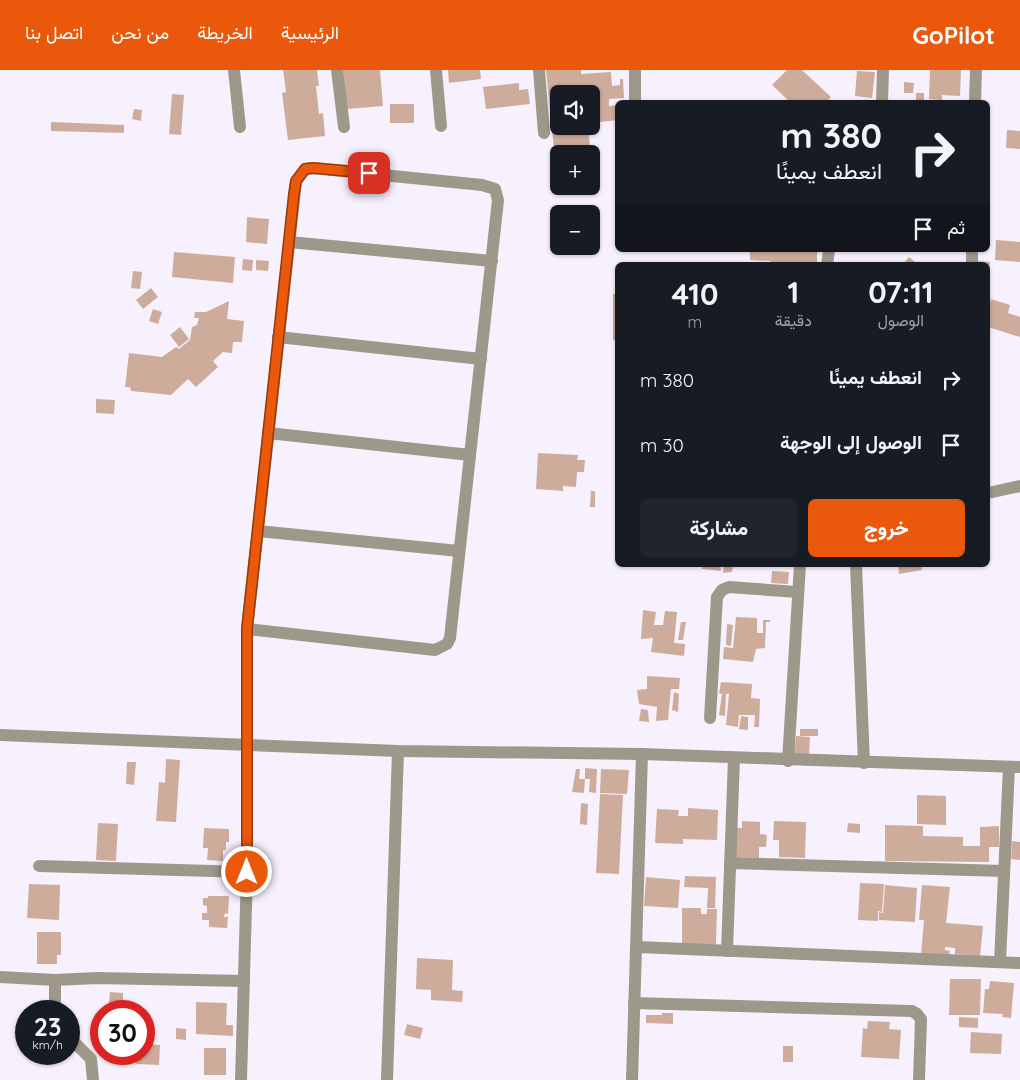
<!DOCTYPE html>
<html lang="ar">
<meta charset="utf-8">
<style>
:root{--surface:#171b24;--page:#20242c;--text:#f1f3f6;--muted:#9ea1a6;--accent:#ea580c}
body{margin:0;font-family:Quicksand,Vazirmatn,sans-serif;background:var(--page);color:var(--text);direction:rtl;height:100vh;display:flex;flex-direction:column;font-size:19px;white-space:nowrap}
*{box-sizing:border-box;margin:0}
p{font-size:16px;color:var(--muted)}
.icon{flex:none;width:28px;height:28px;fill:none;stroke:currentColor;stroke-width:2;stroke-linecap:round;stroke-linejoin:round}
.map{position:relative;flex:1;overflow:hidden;direction:ltr}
.side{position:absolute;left:615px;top:192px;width:375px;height:305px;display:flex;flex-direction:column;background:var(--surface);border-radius:8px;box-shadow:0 1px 4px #0004;direction:rtl}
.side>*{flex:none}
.hud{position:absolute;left:615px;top:30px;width:375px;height:152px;border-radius:8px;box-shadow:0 1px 4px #0004;direction:rtl;background:#171b24;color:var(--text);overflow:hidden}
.buttons{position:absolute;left:550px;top:15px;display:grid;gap:10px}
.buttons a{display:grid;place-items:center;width:50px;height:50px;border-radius:8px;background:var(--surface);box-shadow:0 1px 4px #0004;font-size:25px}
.speed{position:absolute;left:15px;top:930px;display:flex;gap:10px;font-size:25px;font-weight:700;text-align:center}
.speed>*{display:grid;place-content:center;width:65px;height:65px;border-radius:50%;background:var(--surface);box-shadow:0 1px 4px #0004;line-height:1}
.speed small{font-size:12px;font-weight:400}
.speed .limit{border:8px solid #d22;background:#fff;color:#111}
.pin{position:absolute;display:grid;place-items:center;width:42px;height:42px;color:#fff;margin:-21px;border-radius:10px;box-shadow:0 2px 8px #0006}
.me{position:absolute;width:55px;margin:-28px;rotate:0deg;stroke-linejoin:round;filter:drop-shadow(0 0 4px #0008)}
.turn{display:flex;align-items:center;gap:18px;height:105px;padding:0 25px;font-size:22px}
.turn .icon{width:65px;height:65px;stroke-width:2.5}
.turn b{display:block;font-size:35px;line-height:42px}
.then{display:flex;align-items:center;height:48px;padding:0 25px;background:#0003;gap:10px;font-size:19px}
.eta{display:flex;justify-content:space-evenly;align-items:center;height:85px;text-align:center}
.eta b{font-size:30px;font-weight:800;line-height:35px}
.action{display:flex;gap:10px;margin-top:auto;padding:10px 25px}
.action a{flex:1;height:58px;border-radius:8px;background:var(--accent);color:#fff;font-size:20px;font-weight:800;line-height:58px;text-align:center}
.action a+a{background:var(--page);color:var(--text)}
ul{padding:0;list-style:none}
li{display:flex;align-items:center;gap:15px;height:65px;padding:0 25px}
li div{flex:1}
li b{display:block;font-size:19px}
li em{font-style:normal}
header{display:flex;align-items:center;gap:30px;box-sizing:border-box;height:70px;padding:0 25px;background:var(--accent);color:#fff}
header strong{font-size:24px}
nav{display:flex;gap:28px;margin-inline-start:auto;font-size:18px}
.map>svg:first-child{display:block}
.building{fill:#ceac9b}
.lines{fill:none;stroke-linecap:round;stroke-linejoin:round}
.street{stroke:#9e988b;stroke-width:12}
.route-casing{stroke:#983908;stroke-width:12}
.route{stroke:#ea580c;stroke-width:9}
</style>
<header>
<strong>GoPilot</strong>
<nav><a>الرئيسية</a><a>الخريطة</a><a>من نحن</a><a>اتصل بنا</a></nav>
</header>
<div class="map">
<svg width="1020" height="1010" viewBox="0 0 1020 1010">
<rect width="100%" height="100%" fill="#f7f1fe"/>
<g class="building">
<polygon points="283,0 317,0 319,16 316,16 319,44 323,43 325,66 288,70 282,23 286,22"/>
<polygon points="343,0 380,0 383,36 347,39"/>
<polygon points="448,0 480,0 481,9 449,13"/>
<polygon points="546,0 581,0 581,4 611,2 612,16 620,15 620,9 623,9 624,28 609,29 609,36 618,35 618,50 591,53 591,24 559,24 559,56 588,56 590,76 554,79"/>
<polygon points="787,0 802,0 831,27 826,32 790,32 772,15"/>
<polygon points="930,0 961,0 960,26 942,25 942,30 929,29"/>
<polygon points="857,1 875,2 872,28 855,26"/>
<polygon points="904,12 914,13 913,23 904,23"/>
<polygon points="519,13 519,20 528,19 530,34 486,39 483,17"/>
<rect x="916" y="23" width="8" height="9"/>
<polygon points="172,24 184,25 181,65 169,64"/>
<rect x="390" y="34" width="24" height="19"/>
<polygon points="134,39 142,40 141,51 132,49"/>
<polygon points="51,52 124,55 124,63 51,61"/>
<polygon points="1007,60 1020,61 1020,79 1006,78"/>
<polygon points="247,147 269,149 267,174 246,172"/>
<polygon points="996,170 1020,172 1020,192 995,190"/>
<polygon points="750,180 817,181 817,195 771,195 771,191 750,190"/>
<polygon points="174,182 235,187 233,213 172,207"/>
<polygon points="909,187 919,195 902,195"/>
<polygon points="243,189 253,190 252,201 242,200"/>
<polygon points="256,190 269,191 268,201 256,200"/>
<polygon points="977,191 990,192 989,205 988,195 976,195"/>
<polygon points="133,201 142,202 140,219 131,218"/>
<polygon points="151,218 158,227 143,239 136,230"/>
<rect x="613" y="224" width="5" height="46"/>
<polygon points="991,229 1010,235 1008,243 1020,247 1020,267 988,257 988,240"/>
<polygon points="229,231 227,249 244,251 242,272 233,272 232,283 223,282 213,291 218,297 196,317 188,309 171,325 131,321 130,317 125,317 129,283 162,287 176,277 179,279 190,270 192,257 197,255 199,248 194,248 195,242 206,242"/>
<polygon points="153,239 162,242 158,254 149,251"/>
<polygon points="180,257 189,269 179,277 170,265"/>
<polygon points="96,329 115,330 114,344 96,343"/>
<polygon points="538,383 578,385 577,390 585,390 584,402 577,402 576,417 563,416 563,421 536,419"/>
<polygon points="591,421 595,421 595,437 590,437"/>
<polygon points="703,495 720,495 721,501 702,499"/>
<polygon points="724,495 733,495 732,502 723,503"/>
<polygon points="898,495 921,495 922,500 899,504"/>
<polygon points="772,501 789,502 788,514 771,513"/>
<polygon points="643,540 656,542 654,555 663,555 665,541 677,542 674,573 685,574 684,586 651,582 653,568 641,569"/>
<polygon points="736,547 757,548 757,563 763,563 763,550 770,550 770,552 766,552 765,578 756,579 753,592 723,589 724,577 733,578"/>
<polygon points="681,552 686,552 683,570 678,570"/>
<polygon points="727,554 733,555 731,576 726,575"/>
<polygon points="647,606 680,608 679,619 671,619 668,650 656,651 657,637 639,634 637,620 647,619"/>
<polygon points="721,612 752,614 751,628 760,629 759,657 754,657 755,645 739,645 738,657 726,655 729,624 726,624 725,646 719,645 722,624 719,623"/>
<polygon points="674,622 679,624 678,642 672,640"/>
<polygon points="641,639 648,640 649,652 639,651"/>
<polygon points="741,646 748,647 748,660 739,659"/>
<rect x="800" y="659" width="18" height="7"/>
<polygon points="796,666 810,667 809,685 794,684"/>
<polygon points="166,689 180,690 176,752 156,751 159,712 165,713"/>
<polygon points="127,692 136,692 134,715 126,714"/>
<polygon points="585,698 597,699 596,723 589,722 590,709 585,709"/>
<polygon points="576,699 580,699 579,709 585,709 584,723 572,722"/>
<polygon points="601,699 629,700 627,724 600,723"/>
<polygon points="600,724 623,725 619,804 596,803"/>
<polygon points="917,725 946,726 946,755 917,754"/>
<polygon points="581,733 588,734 587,755 580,754"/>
<polygon points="688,738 718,740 717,770 683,769 683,774 655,773 657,739 679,740 678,746 688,746"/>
<polygon points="742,751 760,752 760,764 767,765 766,777 759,777 759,788 735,787 736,758 742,758"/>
<polygon points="774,751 806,752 805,788 779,787 779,770 773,770"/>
<polygon points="98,753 118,754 116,791 96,790"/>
<polygon points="848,753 860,754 860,763 847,762"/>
<polygon points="885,755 923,756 923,766 963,767 963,776 980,776 980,757 999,756 999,777 989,777 989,792 885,791"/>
<polygon points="204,758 229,759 229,772 226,772 226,780 223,780 223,791 207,790 208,778 203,778"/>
<polygon points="1012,771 1020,772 1020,790 1011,789"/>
<polygon points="685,806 716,807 715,838 707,838 708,818 684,817"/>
<polygon points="646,807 680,810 678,838 644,836"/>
<polygon points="860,813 884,814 882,842 878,841 878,851 858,850"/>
<polygon points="29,814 60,815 59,850 27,848"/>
<polygon points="885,815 917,818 915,852 879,850 879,842 883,843"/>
<polygon points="922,815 950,817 946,853 983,856 980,886 955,884 955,878 945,877 945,880 950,881 949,887 921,884 924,850 919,850"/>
<polygon points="208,826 229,826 228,844 225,843 224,847 228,847 227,858 209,857 209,850 202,850 202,843 207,843 207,836 203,835 203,828 208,828"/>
<polygon points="682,838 701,838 701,844 707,844 707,839 717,839 716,874 682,874"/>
<polygon points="37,862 61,862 61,885 57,885 57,894 37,894"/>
<polygon points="417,888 453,890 452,920 463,921 462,932 431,930 431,920 416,919"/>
<polygon points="950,909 981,909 980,945 949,945"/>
<polygon points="990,911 1014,913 1011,948 1002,947 1003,944 983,943 985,919 989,919"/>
<polygon points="110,922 123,923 123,934 109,934"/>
<polygon points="196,932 227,933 226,955 233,955 233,966 196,964"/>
<polygon points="662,943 673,943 673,954 646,953 646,945 662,945"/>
<polygon points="959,947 978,948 978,958 959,957"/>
<polygon points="868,951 890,952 889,959 901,960 899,989 861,987 863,958 867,959"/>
<polygon points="407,954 423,958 420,969 404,965"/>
<polygon points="176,958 186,959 186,970 176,969"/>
<polygon points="971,962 1002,964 1001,984 970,983"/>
<polygon points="144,974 160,975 159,995 136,994 137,984 144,984"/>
<rect x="783" y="976" width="10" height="16"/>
<rect x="204" y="978" width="22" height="27"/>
</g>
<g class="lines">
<g class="street">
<polyline points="234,0 240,57"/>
<polyline points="337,0 344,57"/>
<polyline points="436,0 441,56"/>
<polyline points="539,0 544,63"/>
<polyline points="635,32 635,0"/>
<polyline points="882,32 883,0"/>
<polyline points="975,32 976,0"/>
<polyline points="289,172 492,191"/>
<polyline points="972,192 972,180"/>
<polyline points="827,195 829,180"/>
<polyline points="278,267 481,289"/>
<polyline points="268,363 470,385"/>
<polyline points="988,423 1020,416"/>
<polyline points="258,461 459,481"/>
<polyline points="856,495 864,693"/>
<polyline points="710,648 717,527 722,520 729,517 797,522"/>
<polyline points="0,665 398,681 642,684 1020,697"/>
<polyline points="788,691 800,495"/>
<polyline points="730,793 1004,801"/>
<polyline points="39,796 247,802"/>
<polyline points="637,877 1020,893"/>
<polyline points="727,881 734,688"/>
<polyline points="1000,892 1009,697"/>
<polyline points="0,907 55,910 97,908 244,911"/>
<polyline points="55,910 55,941"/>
<polyline points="634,933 912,941 917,944 921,949 919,1010"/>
<polyline points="69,967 91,989 93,1010"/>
<polyline points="241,1010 247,802 247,559 296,111 305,99 313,98 482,115 495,119 498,130 450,568 447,574 435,580 247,559"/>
<polyline points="387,1010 398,681"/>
<polyline points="632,1010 642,684"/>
</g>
</g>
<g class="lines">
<g class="route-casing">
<polyline id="route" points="247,802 247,559 294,124 296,111 305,99 313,98 369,103"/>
</g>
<use href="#route" class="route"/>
</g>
</svg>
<div class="buttons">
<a><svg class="icon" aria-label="sound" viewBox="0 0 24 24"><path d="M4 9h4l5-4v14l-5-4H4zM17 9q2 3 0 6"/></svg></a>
<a>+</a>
<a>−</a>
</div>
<div class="speed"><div>23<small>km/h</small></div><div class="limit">30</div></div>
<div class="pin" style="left:369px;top:103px;background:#d93025"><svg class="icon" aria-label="arrive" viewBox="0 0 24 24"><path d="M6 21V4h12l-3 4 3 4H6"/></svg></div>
<svg class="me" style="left:247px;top:802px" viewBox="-20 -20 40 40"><circle r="17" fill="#ea580c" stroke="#fff" stroke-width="3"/><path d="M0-11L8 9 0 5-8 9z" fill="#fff"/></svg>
<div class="hud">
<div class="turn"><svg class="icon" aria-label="right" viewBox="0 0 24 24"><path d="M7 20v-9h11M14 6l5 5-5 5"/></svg><div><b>380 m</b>انعطف يمينًا</div></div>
<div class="then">ثم<svg class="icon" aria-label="arrive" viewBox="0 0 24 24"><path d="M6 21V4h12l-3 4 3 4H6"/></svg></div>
</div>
<section class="side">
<div class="eta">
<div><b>07:11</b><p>الوصول</p></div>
<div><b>1</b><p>دقيقة</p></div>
<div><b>410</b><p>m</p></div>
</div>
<ul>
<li><svg class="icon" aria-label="right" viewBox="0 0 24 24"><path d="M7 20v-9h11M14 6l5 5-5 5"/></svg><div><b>انعطف يمينًا</b></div><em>380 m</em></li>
<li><svg class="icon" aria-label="arrive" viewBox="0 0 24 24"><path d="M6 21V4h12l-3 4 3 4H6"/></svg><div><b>الوصول إلى الوجهة</b></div><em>30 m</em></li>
</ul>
<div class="action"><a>خروج</a><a>مشاركة</a></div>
</section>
</div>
